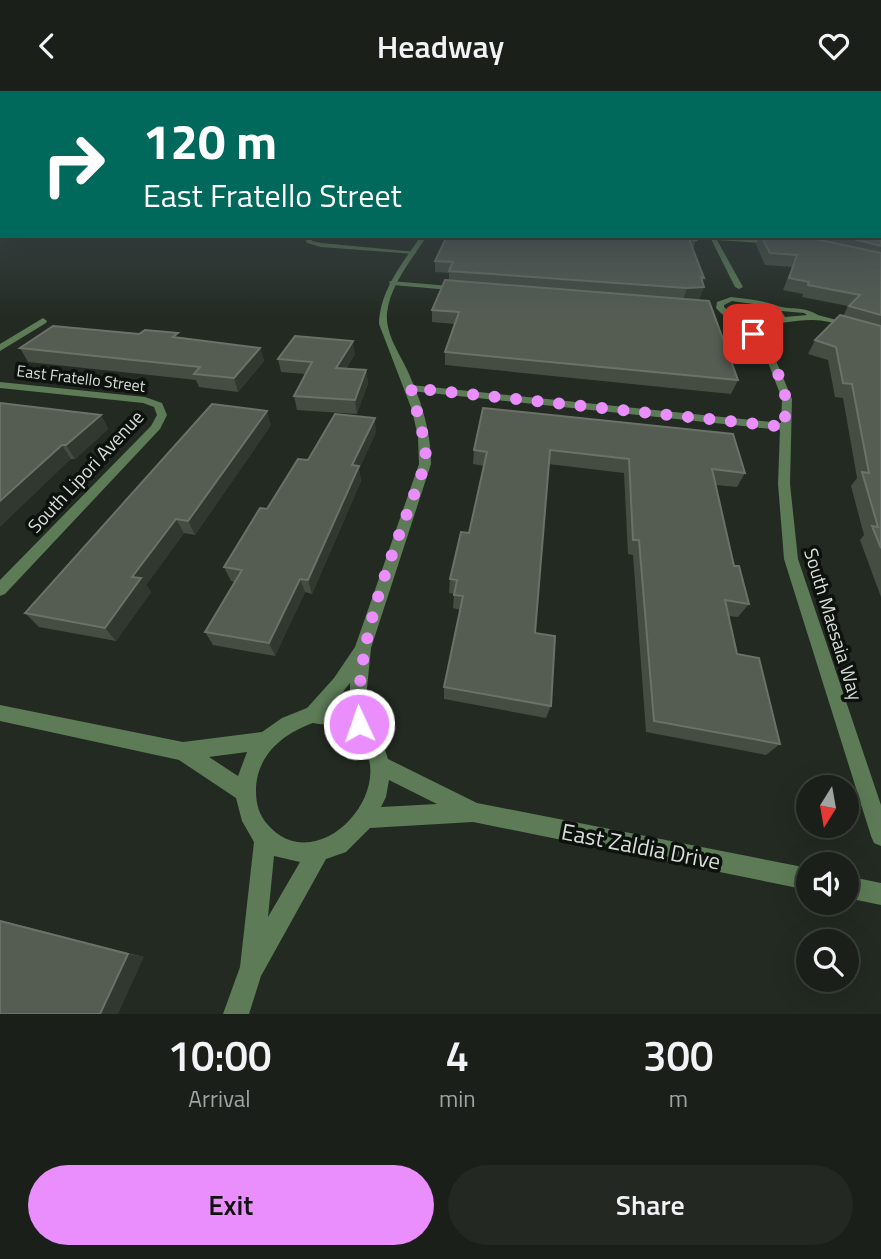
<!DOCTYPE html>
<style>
:root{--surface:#1a2019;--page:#232822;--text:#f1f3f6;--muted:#9fa3a2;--line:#383e38;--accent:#ea8dfd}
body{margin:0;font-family:"Titillium Web",sans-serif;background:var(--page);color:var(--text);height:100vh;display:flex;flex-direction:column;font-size:26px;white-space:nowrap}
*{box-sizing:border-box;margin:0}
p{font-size:23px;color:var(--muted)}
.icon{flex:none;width:38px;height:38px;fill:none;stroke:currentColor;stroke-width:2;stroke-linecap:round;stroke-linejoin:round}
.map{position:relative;height:923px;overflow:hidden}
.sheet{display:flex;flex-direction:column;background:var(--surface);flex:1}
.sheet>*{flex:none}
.hud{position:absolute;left:0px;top:0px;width:882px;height:147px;box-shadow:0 7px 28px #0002,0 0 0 2px var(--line);background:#00695c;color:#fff;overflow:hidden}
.needle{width:46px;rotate:191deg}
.buttons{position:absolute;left:796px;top:684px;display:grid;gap:14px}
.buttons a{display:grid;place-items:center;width:63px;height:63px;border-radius:50%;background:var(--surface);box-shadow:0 7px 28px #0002,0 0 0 2px var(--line);font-size:35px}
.pin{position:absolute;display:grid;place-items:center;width:60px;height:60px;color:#fff;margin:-30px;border-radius:14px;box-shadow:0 4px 10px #0006}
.me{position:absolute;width:77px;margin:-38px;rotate:357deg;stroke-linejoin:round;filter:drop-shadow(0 0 5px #0008)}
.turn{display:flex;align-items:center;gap:24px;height:147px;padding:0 28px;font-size:32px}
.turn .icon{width:91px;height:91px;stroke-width:2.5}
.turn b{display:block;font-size:49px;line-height:60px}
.eta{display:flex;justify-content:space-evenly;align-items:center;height:119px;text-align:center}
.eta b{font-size:42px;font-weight:600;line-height:49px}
.action{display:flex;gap:14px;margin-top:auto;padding:14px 28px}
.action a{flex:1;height:80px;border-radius:42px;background:var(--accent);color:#111;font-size:28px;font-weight:600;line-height:80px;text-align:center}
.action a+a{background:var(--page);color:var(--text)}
header{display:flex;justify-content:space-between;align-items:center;height:91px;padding:0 28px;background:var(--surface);font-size:32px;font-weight:600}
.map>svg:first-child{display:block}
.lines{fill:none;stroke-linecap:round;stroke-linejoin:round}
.minor{fill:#5c7b56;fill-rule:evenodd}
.tertiary{fill:#5c7b56;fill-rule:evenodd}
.wall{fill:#454d43}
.shaded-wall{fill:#30382f}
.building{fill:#555d53;stroke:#6a7168;stroke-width:2}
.route{stroke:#ea8dfd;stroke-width:12;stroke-dasharray:0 21.6}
.labels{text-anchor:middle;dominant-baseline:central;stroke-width:7;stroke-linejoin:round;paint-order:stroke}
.far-street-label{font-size:16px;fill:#d9dfd8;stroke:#0e120e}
.street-label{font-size:19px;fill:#d9dfd8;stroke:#0e120e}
.near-street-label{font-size:23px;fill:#d9dfd8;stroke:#0e120e}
</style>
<header><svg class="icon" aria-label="back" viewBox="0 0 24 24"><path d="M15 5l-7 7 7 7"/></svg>Headway<svg class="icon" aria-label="heart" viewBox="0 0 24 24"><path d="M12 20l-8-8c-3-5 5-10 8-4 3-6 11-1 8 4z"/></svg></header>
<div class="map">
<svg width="881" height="923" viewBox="0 0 881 923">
<rect width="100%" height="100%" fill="#222a21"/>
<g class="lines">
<g class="minor">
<polygon points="304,145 310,145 312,150 321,152 417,161 414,163 321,156 307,152"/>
<polygon points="687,145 721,145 779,151 776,153 717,149 743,196 739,198 735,196 711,148"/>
<polygon points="390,190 462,196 466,198 462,200 393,194 389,192"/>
<path d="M731,206C746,208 761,209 775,214C790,220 802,214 818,224L881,241V247C861,241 833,229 813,229C779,228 743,248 716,217L717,211ZM732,210L767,215L777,225C761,236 737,229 724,216V214ZM781,220L804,222L807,224L785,226Z"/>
<polygon points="43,227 47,230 46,232 0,260 0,253"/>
<polygon points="760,246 767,248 792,308 790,393 798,468 881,714 881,755 874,752 871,745 784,468 778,393 780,339 411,300 406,297 411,294 781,332 782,308 759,248"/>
<polygon points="0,291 145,306 162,312 167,324 160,338 5,503 0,505 0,489 151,335 157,324 154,316 143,312 0,297"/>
</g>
<g class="tertiary">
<path d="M421,145H427C412,168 390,194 387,222C385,244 401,264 409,283C422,312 431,341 431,373L371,557L367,597L368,633L380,644L388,668L477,712L808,777V799L473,731L370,737L346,761L326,768L261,885L249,923H223L240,876L254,751L242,730L236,707L179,669L0,630V614L183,651L262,641L282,627L307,617L334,587L355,556L419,373L418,346L412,319L379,233C380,199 402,173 421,145ZM350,592V622L329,618ZM313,632C324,634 340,634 349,640C412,685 321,794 268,734C259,724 256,713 256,700C256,665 282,643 313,632ZM247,661L238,685L209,666ZM389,689L437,713L381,716L386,706ZM274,765L300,771L268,826Z"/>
<polygon points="847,785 881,792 881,814 847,807"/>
</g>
</g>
<g class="wall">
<polygon points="881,99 881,506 860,449 864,444 851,395 857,387 843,307 835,306 828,269 808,263 815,249 843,225 848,215 802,206 803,203 783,199 792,176 765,174 756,154 759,146 753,145 880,145"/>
<polygon points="447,145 696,149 693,159 704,187 702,191 704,196 699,208 689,209 738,289 731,303 445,274 445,261 454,233 432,231 432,219 449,189 449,182 435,181 435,170"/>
<polygon points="179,246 260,257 264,270 238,301 199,296 196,289 28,271 20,257"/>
<polygon points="355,263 346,278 366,279 368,292 357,323 297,319 294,305 306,283 281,281 278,268"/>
<polygon points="0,312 101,324 108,338 75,368 71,368"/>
<polygon points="483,317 745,382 737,396 716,394 734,475 749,513 738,526 729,525 737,563 780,653 766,664 646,641 633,464 628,463 624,382 548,373 535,542 551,615 546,627 444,608 444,596 460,519 453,517 454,503 449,502 450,488 469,442 484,375 473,373 474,359"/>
<polygon points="271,334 195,444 184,442 146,494 151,501 116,550 39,536 25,522"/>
<polygon points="376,341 359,378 361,390 312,503 305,501 275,565 213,554 205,541 235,491 231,490 224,476 267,418"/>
<polygon points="0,829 144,866 0,923"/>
</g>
<g class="shaded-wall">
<polygon points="704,196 699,208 683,209 687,197"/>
<polygon points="353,250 355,263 338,291 336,277"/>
<polygon points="260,257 264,270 238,301 234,287"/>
<polygon points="366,279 368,292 357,323 355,309"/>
<polygon points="267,320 271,334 195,444 188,430"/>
<polygon points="101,324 108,338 75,368 66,354"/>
<polygon points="375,327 376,341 359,378 361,390 312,503 308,489 352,374"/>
<polygon points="62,354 71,368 0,436 0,410"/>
<polygon points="176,428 184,442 146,494 151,501 116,550 105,537 132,486"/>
<polygon points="300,488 305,501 275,565 269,552"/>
<polygon points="128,863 144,866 118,923 100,923"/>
</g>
<g class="building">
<polygon points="880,99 881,155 842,145 880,145"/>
<polygon points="447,145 694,145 696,149 689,148 704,187 701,186 704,196 687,197 449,180 453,171 435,170"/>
<polygon points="761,145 806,146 881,162 881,224 849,215 860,204 808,194 809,191 789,187 797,164 770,162"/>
<polygon points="445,189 709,210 738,289 445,261 459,221 432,219"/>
<polygon points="840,224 881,235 881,457 872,435 878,436 862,381 869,382 852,293 843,292 836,256 815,249"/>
<polygon points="53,235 139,243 145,239 178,242 173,246 260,257 234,287 194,283 200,276 20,257"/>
<polygon points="295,245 353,250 336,277 366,279 355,309 294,305 312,271 278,268"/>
<polygon points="0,312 101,324 66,354 62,354 0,410"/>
<polygon points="212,313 267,320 188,430 176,428 132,486 141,487 105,537 25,522"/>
<polygon points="483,317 733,343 745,382 712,378 734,475 739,475 749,513 725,509 737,563 759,567 780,653 654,630 639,449 633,449 629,368 550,359 535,542 555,545 551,615 444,596 463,505 454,504 457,489 450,488 461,441 469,442 487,361 474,359"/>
<polygon points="335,323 375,327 352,374 359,375 308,489 300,488 269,552 205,541 242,479 224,476 260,417 267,418 298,368 308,369"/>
<polygon points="0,830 128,863 100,923 0,923"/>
</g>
<linearGradient id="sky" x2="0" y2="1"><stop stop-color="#131712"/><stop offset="0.43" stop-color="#3e4a4e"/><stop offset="1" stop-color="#3e4a4e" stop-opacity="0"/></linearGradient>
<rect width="881" height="228" fill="url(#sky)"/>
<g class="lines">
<path class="route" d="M359,633C355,543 396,457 425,373L426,356L411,297L785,336V299L763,248L753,243"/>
</g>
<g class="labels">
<g class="far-street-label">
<text transform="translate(81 287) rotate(7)">East Fratello Street</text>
</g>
<g class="street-label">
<text transform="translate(85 380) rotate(-47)">South Lipori Avenue</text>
<text transform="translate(834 533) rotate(73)">South Maesaia Way</text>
</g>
<g class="near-street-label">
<text transform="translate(641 755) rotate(11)">East Zaldia Drive</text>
</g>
</g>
</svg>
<div class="buttons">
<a><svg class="needle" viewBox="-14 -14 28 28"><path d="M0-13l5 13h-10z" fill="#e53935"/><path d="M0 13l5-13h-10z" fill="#9fa3a2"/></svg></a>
<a><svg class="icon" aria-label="sound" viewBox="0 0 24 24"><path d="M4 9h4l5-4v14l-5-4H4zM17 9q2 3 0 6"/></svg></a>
<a><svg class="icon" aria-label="search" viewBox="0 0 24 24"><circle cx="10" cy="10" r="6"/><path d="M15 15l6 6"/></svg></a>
</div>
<div class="pin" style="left:753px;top:243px;background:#d93025"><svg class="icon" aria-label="arrive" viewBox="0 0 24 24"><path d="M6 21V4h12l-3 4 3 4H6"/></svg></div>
<svg class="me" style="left:359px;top:633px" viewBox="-20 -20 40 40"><circle r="17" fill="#ea8dfd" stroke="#fff" stroke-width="3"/><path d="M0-11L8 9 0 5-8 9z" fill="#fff"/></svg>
<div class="hud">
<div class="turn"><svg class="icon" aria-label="right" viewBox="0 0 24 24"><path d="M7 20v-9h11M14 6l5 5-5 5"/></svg><div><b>120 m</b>East Fratello Street</div></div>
</div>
</div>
<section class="sheet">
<div class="eta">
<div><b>10:00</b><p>Arrival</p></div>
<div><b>4</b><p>min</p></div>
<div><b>300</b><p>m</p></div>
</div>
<div class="action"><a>Exit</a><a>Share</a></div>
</section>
